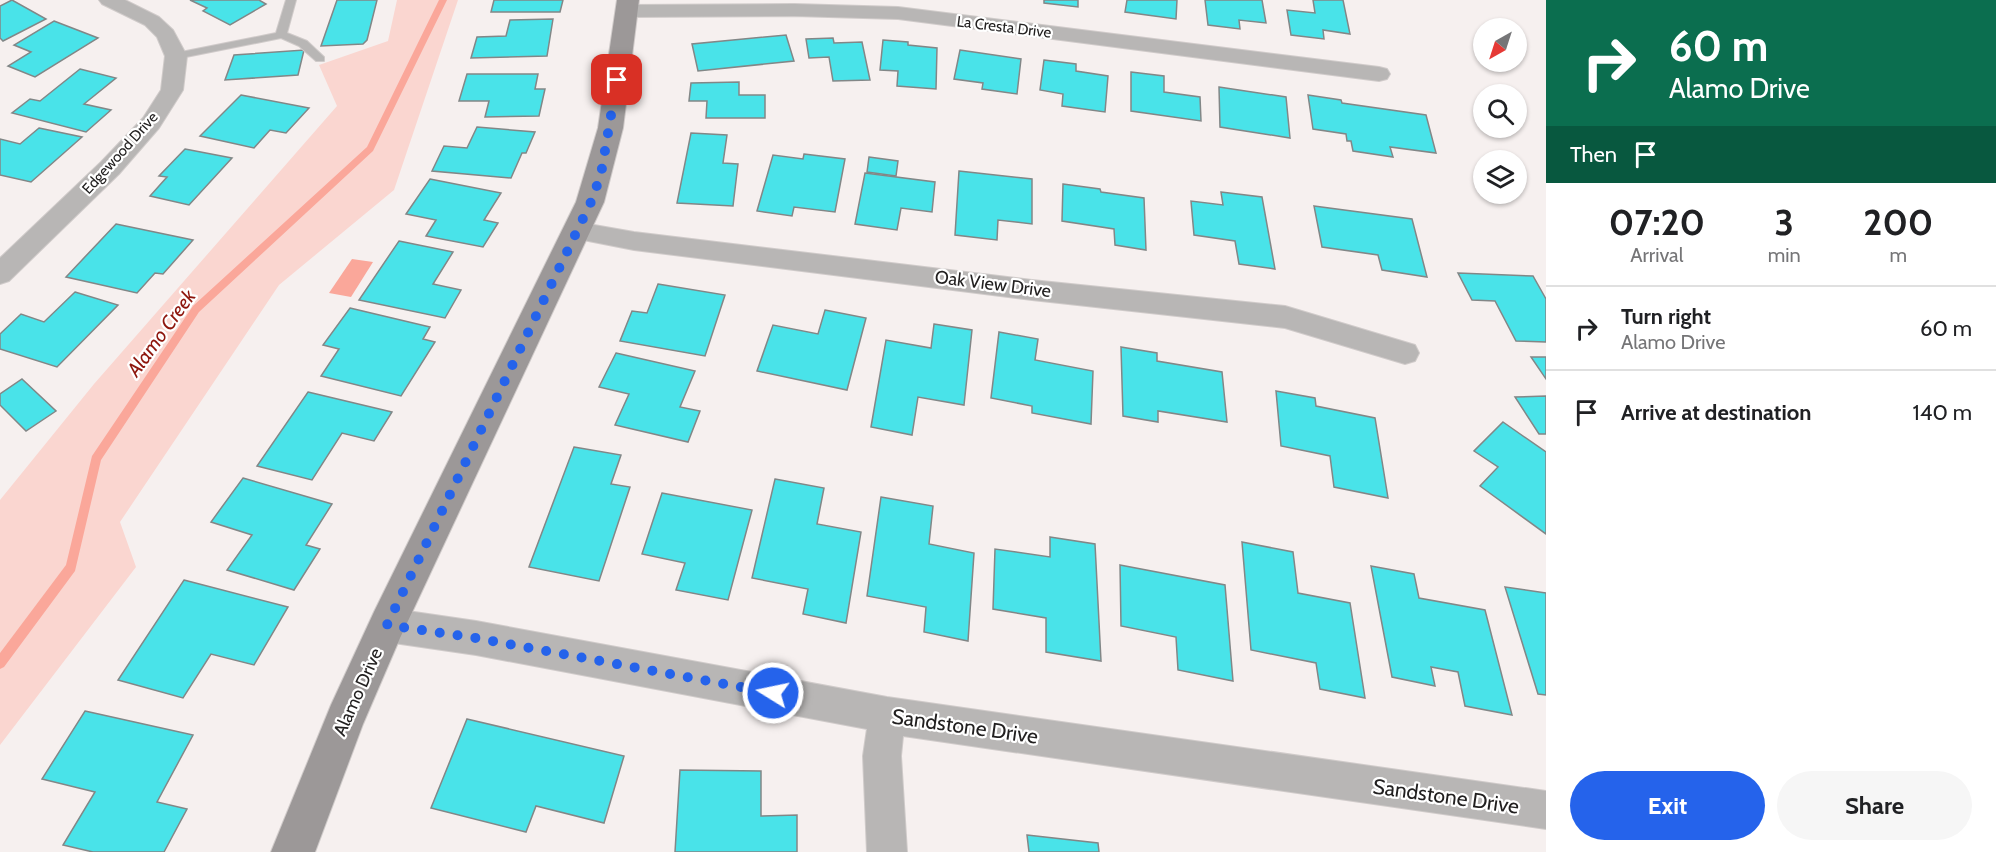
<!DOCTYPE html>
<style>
:root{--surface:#fff;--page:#f6f6f6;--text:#202124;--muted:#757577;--line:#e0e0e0;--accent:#2563eb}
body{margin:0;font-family:Cabin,sans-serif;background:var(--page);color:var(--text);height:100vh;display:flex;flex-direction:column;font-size:22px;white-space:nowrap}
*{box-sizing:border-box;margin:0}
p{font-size:20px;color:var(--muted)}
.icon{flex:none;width:33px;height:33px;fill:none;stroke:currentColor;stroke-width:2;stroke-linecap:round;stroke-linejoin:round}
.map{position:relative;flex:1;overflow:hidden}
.sheet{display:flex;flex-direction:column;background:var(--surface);width:450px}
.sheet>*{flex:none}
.hud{background:#0b6e4f;color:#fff;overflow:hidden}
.needle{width:39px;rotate:219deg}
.buttons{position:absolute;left:1473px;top:18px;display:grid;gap:12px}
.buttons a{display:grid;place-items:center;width:54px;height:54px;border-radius:50%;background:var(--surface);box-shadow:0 2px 4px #0004;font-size:30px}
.pin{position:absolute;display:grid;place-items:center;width:51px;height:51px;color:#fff;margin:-26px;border-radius:12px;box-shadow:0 3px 9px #0006}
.me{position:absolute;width:66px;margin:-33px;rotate:280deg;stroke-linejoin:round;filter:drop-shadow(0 0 4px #0008)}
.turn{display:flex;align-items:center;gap:21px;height:126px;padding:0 24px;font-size:27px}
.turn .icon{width:78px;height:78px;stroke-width:2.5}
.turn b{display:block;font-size:42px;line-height:51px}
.then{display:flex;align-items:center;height:57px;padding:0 24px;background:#0003;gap:12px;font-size:22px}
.eta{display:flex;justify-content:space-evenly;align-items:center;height:102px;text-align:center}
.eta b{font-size:36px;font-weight:700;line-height:42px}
.button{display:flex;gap:12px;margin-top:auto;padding:12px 24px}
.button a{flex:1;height:69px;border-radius:36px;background:var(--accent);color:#fff;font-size:24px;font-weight:700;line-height:69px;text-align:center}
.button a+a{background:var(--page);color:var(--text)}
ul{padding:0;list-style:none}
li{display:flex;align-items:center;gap:18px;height:84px;padding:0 24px;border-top:2px solid var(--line)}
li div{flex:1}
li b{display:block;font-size:22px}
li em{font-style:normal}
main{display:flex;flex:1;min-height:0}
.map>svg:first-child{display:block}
.green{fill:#fad6d0}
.water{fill:#faa79a}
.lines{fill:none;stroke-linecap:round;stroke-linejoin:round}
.stream{fill:#faa79a;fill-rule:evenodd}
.building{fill:#49e3e9;stroke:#828787;stroke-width:1.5}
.lane-casing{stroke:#d0cbca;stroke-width:2}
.street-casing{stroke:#d0cbca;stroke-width:2}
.secondary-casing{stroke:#d0cbca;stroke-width:2}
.lane{fill:#b8b6b5;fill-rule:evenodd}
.street{fill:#b8b6b5;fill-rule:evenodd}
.secondary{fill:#9c9898;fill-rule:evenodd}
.route{stroke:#2563eb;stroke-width:10;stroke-dasharray:0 18}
.labels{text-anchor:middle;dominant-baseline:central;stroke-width:4.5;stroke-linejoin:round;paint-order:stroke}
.far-street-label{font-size:15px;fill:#222020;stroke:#fff}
.street-label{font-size:18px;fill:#222020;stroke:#fff}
.water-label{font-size:20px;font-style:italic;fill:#8e160d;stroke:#fff}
.near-street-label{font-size:21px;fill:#222020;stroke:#fff}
</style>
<main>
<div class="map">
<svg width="1546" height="852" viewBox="0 0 1546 852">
<rect width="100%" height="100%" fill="#f6f0ef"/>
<polygon class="green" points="397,0 458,0 394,190 279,285 120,522 136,567 0,745 0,500 94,384 337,106 319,65 388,41"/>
<polygon class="water" points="352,259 373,262 351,297 329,293"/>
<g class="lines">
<polygon class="stream" points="439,0 447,0 373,151 199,312 101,460 75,571 4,667 0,669 0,653 66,565 92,456 193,306 367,147"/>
</g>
<g class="building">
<polygon points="12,0 46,19 3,41 0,38 0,6"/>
<polygon points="190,0 259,0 266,4 230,25 203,11 207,8"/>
<polygon points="337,0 377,0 367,40 363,44 321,46"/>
<polygon points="494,0 563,0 560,12 491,12"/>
<polygon points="1044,0 1078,0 1078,7 1044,3"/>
<polygon points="1127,0 1177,0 1176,19 1125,12"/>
<polygon points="1205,0 1262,0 1266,23 1239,20 1240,29 1208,25"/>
<polygon points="1313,0 1343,0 1350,34 1323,30 1324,39 1291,35 1287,10 1315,13"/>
<polygon points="553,19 547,56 471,58 477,37 506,36 510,20"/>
<polygon points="54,21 98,38 35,77 8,66 31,52 14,45"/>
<polygon points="786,35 794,61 698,71 692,44"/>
<polygon points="833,38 834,43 862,42 870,80 833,81 829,57 809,58 806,39"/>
<polygon points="883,40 908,42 908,45 937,48 936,89 897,86 898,71 880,70"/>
<polygon points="304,50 298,75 225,80 234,55"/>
<polygon points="960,50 1021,59 1017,94 982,89 983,83 954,79"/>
<polygon points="1044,60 1076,64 1076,71 1108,76 1105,112 1062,106 1063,94 1040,90"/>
<polygon points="80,69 116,78 84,104 111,110 86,132 12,113 30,99 40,101"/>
<polygon points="1131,72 1164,76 1164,92 1200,97 1201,121 1131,111"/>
<polygon points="467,74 538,74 535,89 545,89 539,116 485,117 489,101 459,101"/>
<polygon points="739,82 739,95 765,95 765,118 706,118 707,101 689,101 691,83"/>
<polygon points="1219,87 1286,97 1290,138 1220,127"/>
<polygon points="241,95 309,108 286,133 270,130 254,148 200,136"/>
<polygon points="1308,95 1341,100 1342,103 1426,115 1436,153 1390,147 1393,157 1353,151 1351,141 1347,141 1346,134 1313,129"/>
<polygon points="477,127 535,132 526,153 522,153 511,178 432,171 444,146 467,148"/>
<polygon points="39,128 82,137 31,182 0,175 0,139 20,144"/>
<polygon points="691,133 727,135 723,163 738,164 733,206 677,203"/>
<polygon points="185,149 232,158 189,205 150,196 167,177 159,176"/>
<polygon points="804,154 845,159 835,212 794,207 792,216 757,211 773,155 803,159"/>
<polygon points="869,157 898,161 896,176 867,172"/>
<polygon points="959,171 1032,179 1032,224 998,220 997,240 955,235"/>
<polygon points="865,173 935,182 932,212 901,208 897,230 855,224"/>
<polygon points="430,179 501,193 484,220 498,223 483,247 426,236 436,220 406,214"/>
<polygon points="1063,184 1100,189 1101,192 1144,198 1146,250 1115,245 1114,229 1062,221"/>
<polygon points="1221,192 1262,197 1275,269 1239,264 1235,241 1194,235 1191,201 1223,205"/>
<polygon points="1314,206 1412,219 1427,277 1382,270 1378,255 1322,247"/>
<polygon points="116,224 193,240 163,274 155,273 137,293 66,277"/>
<polygon points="399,241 453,252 433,284 461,290 445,318 359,300"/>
<polygon points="1458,273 1533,276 1546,299 1546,342 1516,341 1495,301 1472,300"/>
<polygon points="658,284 725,295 705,356 620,341 632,311 647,313"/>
<polygon points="75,292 118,305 57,367 0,349 0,334 21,314 44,322"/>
<polygon points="350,308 430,327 423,339 435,342 401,396 321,376 339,349 323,345"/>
<polygon points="825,310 866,318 847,390 757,371 773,325 818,334"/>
<polygon points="934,324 972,330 964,405 918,397 912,435 871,427 886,340 931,348"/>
<polygon points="999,332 1038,339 1035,360 1093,371 1091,424 1032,413 1032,406 991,398"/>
<polygon points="1121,347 1157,353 1157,361 1222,372 1227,422 1158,411 1158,422 1123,416"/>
<polygon points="616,353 695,371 680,407 700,411 688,442 615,425 629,394 599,387"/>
<polygon points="1531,357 1546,357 1546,379"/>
<polygon points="22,379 56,411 26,431 0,405 0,394"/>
<polygon points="1276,391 1315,398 1316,406 1375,418 1388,498 1334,487 1330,456 1281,446"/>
<polygon points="308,392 392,412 374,441 342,433 312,480 257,466"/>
<polygon points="1546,396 1546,434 1539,434 1515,397"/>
<polygon points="1503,422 1546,452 1546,534 1480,486 1498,467 1474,451"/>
<polygon points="574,447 621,455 611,484 630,487 599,581 529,567"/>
<polygon points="243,478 332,504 306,545 320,549 294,590 227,570 252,535 211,522"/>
<polygon points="775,479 824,488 817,524 861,532 846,623 803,614 808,589 752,578"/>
<polygon points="662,493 752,510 728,600 676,590 685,563 642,554"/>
<polygon points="881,497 933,506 929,544 974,553 968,641 924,632 926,607 867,596"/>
<polygon points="1050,537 1095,544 1101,661 1046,652 1046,618 993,609 995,549 1050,557"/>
<polygon points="1242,542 1293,552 1298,593 1350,603 1365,698 1320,689 1316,663 1251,650"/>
<polygon points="1120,565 1225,585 1233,681 1178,670 1176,637 1121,626"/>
<polygon points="1371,566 1414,574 1419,598 1485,610 1512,715 1465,706 1458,672 1431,667 1435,686 1392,677"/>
<polygon points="184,580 288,607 254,665 211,654 183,698 118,680"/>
<polygon points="1505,587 1546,593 1546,695 1538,694"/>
<polygon points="85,711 193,735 157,802 187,809 164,852 93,852 63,845 95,792 42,779"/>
<polygon points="467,719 624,756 604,823 536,806 526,832 431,808"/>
<polygon points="680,770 761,771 761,816 797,815 797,852 675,852"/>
<polygon points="1027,835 1098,843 1099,852 1029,852"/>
</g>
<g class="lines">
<g class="lane-casing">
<polygon id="lane" points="286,0 296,0 287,33 307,41 324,57 324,61 316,61 299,46 281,38 176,59 171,56 176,53 276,33"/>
</g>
<g class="street-casing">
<g id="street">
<polygon points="99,0 125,0 159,17 173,30 187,56 183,90 159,128 119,174 9,281 0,284 0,258 101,162 143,118 161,90 165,56 157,37 145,25 102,4"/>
<polygon points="794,4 898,7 1379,67 1387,69 1390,74 1387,79 1379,81 898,19 794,16 626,17 619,15 616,11 619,7 626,5"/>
<polygon points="577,222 634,232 1032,280 1285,306 1415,345 1419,353 1415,361 1405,364 1285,328 1032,300 634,250 568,237 564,231 568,225"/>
<polygon points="387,608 476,621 887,697 1546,791 1546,829 903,736 901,756 907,852 867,852 863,756 867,729 476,655 387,642 375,637 370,625 375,613"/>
</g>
</g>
<g class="secondary-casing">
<polygon id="secondary" points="617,0 639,0 623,128 604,202 400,638 363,724 315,852 271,852 331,705 374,612 576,202 598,128"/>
</g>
<use href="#lane" class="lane"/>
<use href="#street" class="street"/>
<use href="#secondary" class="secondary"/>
</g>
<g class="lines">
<polyline class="route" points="617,80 601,174 591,202 387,625 476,638 773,693"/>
</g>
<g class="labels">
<g class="far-street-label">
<text transform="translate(1004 27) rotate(7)">La Cresta Drive</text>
<text transform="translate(120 153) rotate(-48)">Edgewood Drive</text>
</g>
<g class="street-label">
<text transform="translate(993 284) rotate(7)">Oak View Drive</text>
<text transform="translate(358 692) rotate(-66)">Alamo Drive</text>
</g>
<g class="water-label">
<text transform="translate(161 333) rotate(-54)">Alamo Creek</text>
</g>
<g class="near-street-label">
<text transform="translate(965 726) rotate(8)">Sandstone Drive</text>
<text transform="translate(1446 796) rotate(8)">Sandstone Drive</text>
</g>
</g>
</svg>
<div class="buttons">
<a><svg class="needle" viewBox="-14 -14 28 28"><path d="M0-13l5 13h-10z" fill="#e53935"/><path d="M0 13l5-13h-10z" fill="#757577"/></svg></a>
<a><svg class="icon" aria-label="search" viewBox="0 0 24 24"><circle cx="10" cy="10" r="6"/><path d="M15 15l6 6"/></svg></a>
<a><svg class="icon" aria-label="layers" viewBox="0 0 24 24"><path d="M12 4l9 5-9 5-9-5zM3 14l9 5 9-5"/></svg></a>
</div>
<div class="pin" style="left:617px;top:80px;background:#d93025"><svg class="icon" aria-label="arrive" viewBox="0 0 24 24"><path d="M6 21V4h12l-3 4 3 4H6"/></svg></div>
<svg class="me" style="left:773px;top:693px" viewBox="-20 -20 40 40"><circle r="17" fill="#2563eb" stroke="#fff" stroke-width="3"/><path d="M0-11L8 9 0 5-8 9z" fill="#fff"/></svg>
</div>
<section class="sheet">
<div class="hud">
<div class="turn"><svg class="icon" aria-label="right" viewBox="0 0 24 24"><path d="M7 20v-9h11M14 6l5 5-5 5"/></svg><div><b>60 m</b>Alamo Drive</div></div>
<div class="then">Then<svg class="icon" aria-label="arrive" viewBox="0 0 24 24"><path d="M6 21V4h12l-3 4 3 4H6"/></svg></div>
</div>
<div class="eta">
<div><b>07:20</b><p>Arrival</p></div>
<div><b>3</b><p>min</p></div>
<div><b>200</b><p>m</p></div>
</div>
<ul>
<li><svg class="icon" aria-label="right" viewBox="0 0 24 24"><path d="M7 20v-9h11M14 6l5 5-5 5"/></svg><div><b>Turn right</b><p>Alamo Drive</p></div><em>60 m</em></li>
<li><svg class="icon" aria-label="arrive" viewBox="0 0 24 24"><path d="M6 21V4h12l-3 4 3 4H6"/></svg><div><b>Arrive at destination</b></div><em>140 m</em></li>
</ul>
<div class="button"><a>Exit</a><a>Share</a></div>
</section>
</main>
